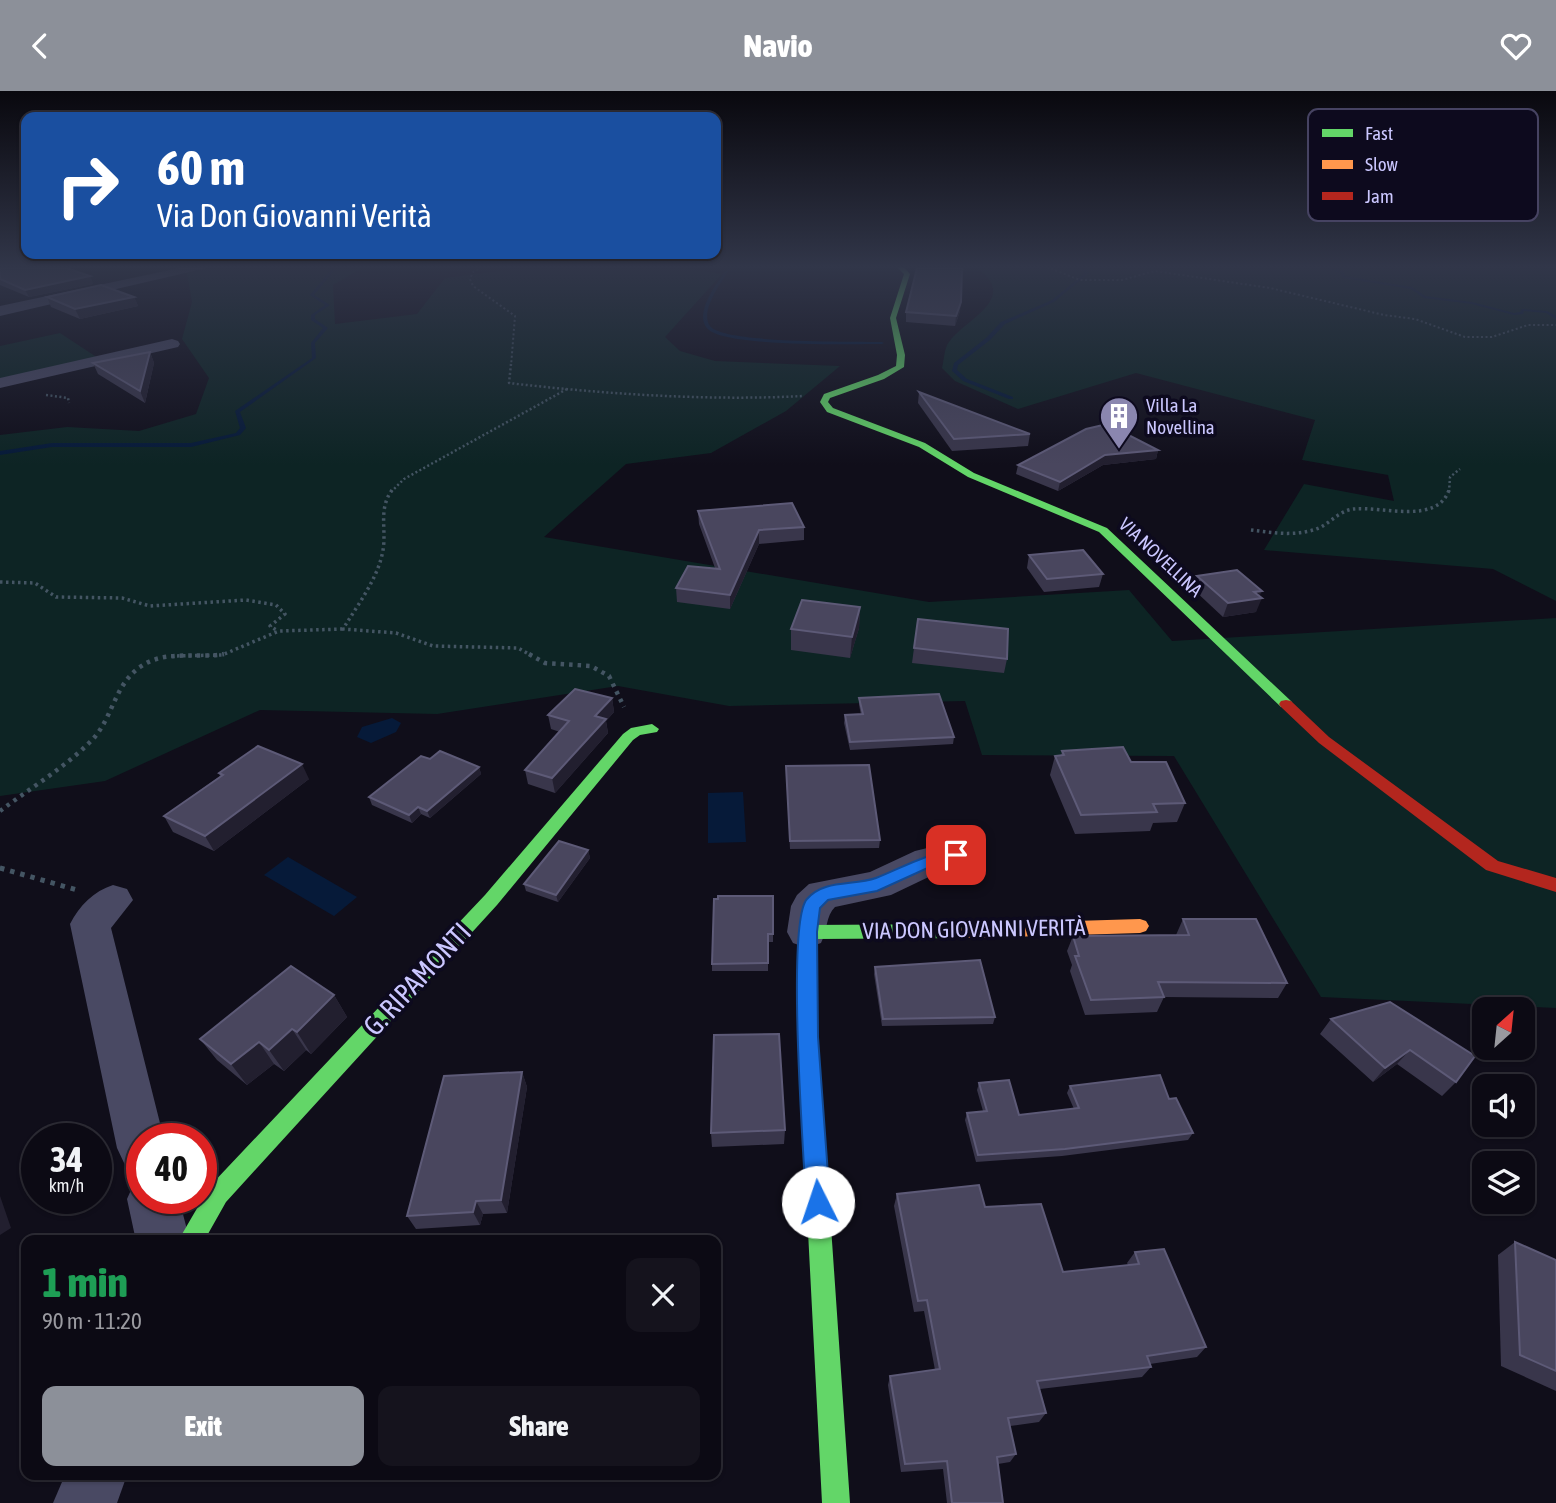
<!DOCTYPE html>
<meta charset="utf-8">
<style>
:root{--surface:#0c0a14;--page:#15131d;--text:#f1f3f6;--muted:#9a9aa0;--line:#2c2b34;--accent:#8c9099}
body{margin:0;font-family:"Asap Condensed",sans-serif;background:var(--page);color:var(--text);height:100vh;display:flex;flex-direction:column;font-size:26px;white-space:nowrap}
*{box-sizing:border-box;margin:0}
p{font-size:23px;color:var(--muted)}
.icon{flex:none;width:38px;height:38px;fill:none;stroke:currentColor;stroke-width:2;stroke-linecap:round;stroke-linejoin:round}
.map{position:relative;flex:1;overflow:hidden}
.drawer{position:absolute;left:21px;top:1144px;width:700px;height:245px;display:flex;flex-direction:column;background:var(--surface);border-radius:14px;box-shadow:0 2px 5px #0004,0 0 0 2px var(--line)}
.drawer>*{flex:none}
.guide{position:absolute;left:21px;top:21px;width:700px;height:147px;border-radius:14px;box-shadow:0 2px 5px #0004,0 0 0 2px var(--line);background:#1a4fa0;color:#fff;overflow:hidden}
.needle{width:46px;rotate:27deg}
.tools{position:absolute;left:1472px;top:906px;display:grid;gap:14px}
.tools a{display:grid;place-items:center;width:63px;height:63px;border-radius:14px;background:var(--surface);box-shadow:0 2px 5px #0004,0 0 0 2px var(--line);font-size:35px}
.speed{position:absolute;left:21px;top:1032px;display:flex;gap:14px;font-size:35px;font-weight:700;text-align:center}
.speed>*{display:grid;place-content:center;width:91px;height:91px;border-radius:50%;background:var(--surface);box-shadow:0 2px 5px #0004,0 0 0 2px var(--line);line-height:1}
.speed small{font-size:18px;font-weight:400}
.speed .limit{border:10px solid #d22;background:#fff;color:#111}
.pin{position:absolute;display:grid;place-items:center;width:60px;height:60px;color:#fff;margin:-30px;border-radius:14px;box-shadow:0 4px 10px #0006}
.me{position:absolute;width:77px;margin:-38px;rotate:356deg;stroke-linejoin:round;filter:drop-shadow(0 0 5px #0008)}
.turn{display:flex;align-items:center;gap:24px;height:147px;padding:0 21px;font-size:32px}
.turn .icon{width:91px;height:91px;stroke-width:2.5}
.turn b{display:block;font-size:49px;line-height:60px}
.round{display:grid;place-items:center;flex:none;width:74px;height:74px;border-radius:14px;background:var(--page)}
.overview{display:flex;align-items:center;justify-content:space-between;height:119px;padding:0 21px}
h1{font-size:42px;font-weight:800;line-height:52px;color:#1e9e55}
.action{display:flex;gap:14px;margin-top:auto;padding:14px 21px}
.action a{flex:1;height:80px;border-radius:14px;background:var(--accent);color:#fff;font-size:28px;font-weight:800;line-height:80px;text-align:center}
.action a+a{background:var(--page);color:var(--text)}
header{display:flex;justify-content:space-between;align-items:center;height:91px;padding:0 21px;background:var(--accent);color:#fff;font-size:32px;font-weight:800}
.map>svg:first-child{display:block}
.green{fill:#0d2424}
.water{fill:#061a39}
.lines{fill:none;stroke-linecap:round;stroke-linejoin:round}
.stream{fill:#061a39;fill-rule:evenodd}
.path-far4{stroke:#445563;stroke-width:2;stroke-dasharray:2 2.5;stroke-linecap:butt}
.path-far3{stroke:#445563;stroke-width:2.5;stroke-dasharray:2 2.5;stroke-linecap:butt}
.path-far2{stroke:#445563;stroke-width:3.5;stroke-dasharray:2.5 3.5;stroke-linecap:butt}
.path-far1{stroke:#445563;stroke-width:4.5;stroke-dasharray:3.5 5;stroke-linecap:butt}
.path{stroke:#445563;stroke-width:5;stroke-dasharray:4.5 6;stroke-linecap:butt}
.street{fill:#494963;fill-rule:evenodd}
.fast{fill:#63d668;fill-rule:evenodd}
.slow{fill:#ff974d;fill-rule:evenodd}
.jam{fill:#b3261e;fill-rule:evenodd}
.wall{fill:#39364b}
.shaded-wall{fill:#221f2f}
.building{fill:#49465e;stroke:#5d5a77;stroke-width:2}
.route{fill:#1a73e8;stroke:#114b97;stroke-width:2}
.labels{text-anchor:middle;dominant-baseline:central;stroke-width:7;stroke-linejoin:round;paint-order:stroke}
.far-poi-label{font-size:19px;fill:#cbc7ff;stroke:#0d0a1e;text-anchor:start}
.far-street-label{font-size:19px;fill:#cbc7ff;stroke:#0d0a1e}
.street-label{font-size:23px;fill:#cbc7ff;stroke:#0d0a1e}
.near-street-label{font-size:28px;fill:#cbc7ff;stroke:#0d0a1e}
.key{fill:#0d0a1e;stroke:#464362;stroke-width:2}
.key-label{font-size:19px;fill:#cbc7ff}
</style>
<header><svg class="icon" aria-label="back" viewBox="0 0 24 24"><path d="M15 5l-7 7 7 7"/></svg>Navio<svg class="icon" aria-label="heart" viewBox="0 0 24 24"><path d="M12 20l-8-8c-3-5 5-10 8-4 3-6 11-1 8 4z"/></svg></header>
<div class="map">
<svg width="1556" height="1412" viewBox="0 0 1556 1412">
<rect width="100%" height="100%" fill="#100e1a"/>
<g class="green">
<polygon points="213,176 362,177 333,194 335,233 417,223 445,187 529,176 687,177 722,183 665,246 680,260 715,270 840,275 786,320 711,362 626,373 544,446 929,511 1129,499 1172,550 1556,527 1556,917 1321,906 1174,665 982,664 965,610 729,615 618,595 437,623 260,619 105,690 0,705 0,344 67,336 139,340 196,323 209,287 182,248 192,211 187,182"/>
<path d="M977,177H1556V510L1493,478L1264,459L1304,393L1394,410L1388,384L1302,369L1315,329L1136,282L1018,318L955,290L942,277C944,270 944,257 949,251C965,228 1020,208 977,177Z"/>
<polygon points="60,242 98,267 0,289 0,255"/>
</g>
<g class="water">
<polygon points="392,627 401,632 396,641 371,652 357,646 362,636"/>
<polygon points="743,701 746,751 708,752 708,702"/>
<polygon points="288,766 357,806 334,825 264,784"/>
</g>
<g class="lines">
<g class="stream">
<polygon points="333,176 337,176 314,204 330,214 315,224 315,228 328,237 315,252 316,267 240,321 246,337 240,344 191,356 52,356 0,364 0,360 52,352 191,352 236,342 240,337 235,320 312,267 311,252 323,237 311,229 311,224 325,214 310,204"/>
<path d="M729,176H732C723,188 699,220 710,235C723,253 855,250 882,251L884,252L882,253C850,253 730,256 709,239C691,225 719,188 729,176Z"/>
<polygon points="1078,176 1082,176 1089,182 1054,211 1005,233 990,249 958,274 957,279 967,288 1013,306 1013,308 1009,308 963,290 952,280 954,272 986,247 1001,231 1052,209 1085,182"/>
<polygon points="1323,176 1330,176 1343,180 1345,185 1412,196 1425,205 1472,211 1514,222 1520,221 1522,218 1547,220 1556,225 1556,228 1546,222 1524,220 1523,223 1514,224 1472,213 1424,207 1411,198 1343,187 1340,182"/>
</g>
<g class="path-far4">
<polyline points="482,176 473,181 470,188 473,195 515,225 511,275"/>
<polyline points="1047,176 1080,189 1122,189 1155,180 1270,197 1384,224 1415,228 1465,246 1492,246 1528,234 1556,234"/>
</g>
<g class="path-far3">
<path d="M511,273L509,292C603,303 708,310 803,305"/>
<polyline points="46,304 68,307 69,312"/>
<polyline points="391,401 404,388 567,298"/>
<polyline points="1449,401 1450,386 1460,378"/>
</g>
<g class="path-far2">
<path d="M392,399C377,420 388,440 382,464C376,490 357,515 343,538L396,542L433,555L518,557L532,565"/>
<path d="M1251,439C1274,442 1299,446 1321,436C1332,430 1341,419 1354,418C1382,415 1437,434 1449,399"/>
<polyline points="0,491 35,492 56,506 122,507 150,515 246,509 276,514 285,523 270,535 278,540"/>
<polyline points="171,565 222,564 279,540 343,538"/>
</g>
<g class="path-far1">
<polyline points="529,563 545,572 591,575 609,585 624,616"/>
<path d="M0,720C29,698 64,677 90,651C113,629 113,595 140,576C165,558 196,568 224,563"/>
<polyline points="0,777 3,778"/>
</g>
<polyline class="path" points="0,777 77,799"/>
<g class="street">
<polygon points="184,176 211,176 0,225 0,215"/>
<polygon points="172,248 178,250 180,253 178,256 0,297 0,287"/>
<path d="M956,750L969,754L975,764L969,774L937,782L891,804L835,816C826,824 827,841 821,852L807,857L793,852L787,841L791,815L797,804L809,793L870,781L915,760Z"/>
<path d="M113,794L127,798L133,809L111,837L164,1048H142V1081L125,1074L117,1057L70,833C79,815 94,800 113,794Z"/>
<polygon points="142,1087 142,1108 179,1108 190,1150 136,1150 127,1108 135,1090"/>
<polygon points="65,1384 127,1384 117,1412 53,1412"/>
</g>
<g class="fast">
<polygon points="897,176 904,176 910,183 896,227 905,264 904,276 884,288 830,307 828,311 833,317 925,352 974,382 1107,437 1291,610 1293,613 1291,616 1281,616 1099,441 968,386 919,356 827,321 820,311 824,303 878,284 896,275 897,264 890,227 904,183"/>
<polygon points="652,633 659,638 657,641 640,644 633,649 497,814 226,1111 204,1150 178,1150 210,1095 485,804 623,643 631,637"/>
<polygon points="969,833 975,835 978,840 975,845 969,847 816,848 818,946 850,1412 822,1412 798,946 798,841 801,836 807,834"/>
</g>
<polygon class="slow" points="1140,828 1146,830 1149,835 1146,840 1140,842 969,847 963,845 960,840 963,835 969,833"/>
<polygon class="jam" points="1286,609 1291,610 1329,646 1498,770 1556,787 1556,801 1486,779 1319,652 1281,616 1279,613 1281,610"/>
</g>
<g class="wall">
<polygon points="917,177 965,177 962,180 960,220 955,235 906,231 906,221"/>
<polygon points="0,178 90,185 93,193 29,206 0,194"/>
<polygon points="47,206 134,206 138,215 80,228 51,216"/>
<polygon points="150,261 154,272 145,312 98,283 93,272"/>
<polygon points="919,301 1030,343 1028,355 952,360 918,312"/>
<polygon points="1158,359 1156,368 1103,374 1058,400 1016,383 1018,374"/>
<polygon points="698,420 804,436 804,449 759,453 730,518 677,511 676,497 715,477 699,433"/>
<polygon points="1029,464 1103,483 1099,496 1044,501 1027,477"/>
<polygon points="1197,485 1259,505 1256,521 1223,526 1193,498"/>
<polygon points="860,516 859,537 850,567 791,559 791,538"/>
<polygon points="914,557 1007,568 1004,582 912,572"/>
<polygon points="612,607 614,621 606,630 608,642 555,702 528,693 525,679 560,641 551,638 548,624"/>
<polygon points="859,607 954,646 953,653 850,659 844,632 845,624 861,624 859,614"/>
<polygon points="1062,660 1131,671 1185,712 1177,731 1153,732 1150,740 1075,743 1050,684 1055,665 1061,665"/>
<polygon points="430,668 479,676 481,683 430,727 421,723 412,732 372,714 369,706"/>
<polygon points="219,682 309,688 214,760 173,741 164,725 220,685"/>
<polygon points="786,682 880,749 879,757 790,758"/>
<polygon points="588,759 590,767 558,811 526,800 524,793"/>
<polygon points="773,805 773,851 768,851 768,880 712,880 712,873"/>
<polygon points="1183,828 1287,892 1278,907 1164,906 1157,921 1085,924 1070,880 1072,874 1067,860 1073,845 1176,844"/>
<polygon points="875,876 995,926 993,933 882,935 874,883"/>
<polygon points="334,904 347,926 311,963 306,959 284,980 274,973 247,994 217,969 200,948"/>
<polygon points="1331,928 1475,965 1456,991 1442,1005 1397,973 1373,991 1320,943"/>
<polygon points="522,981 527,996 507,1122 483,1123 480,1134 416,1138 407,1125"/>
<polygon points="979,992 1019,1024 1074,1018 1067,1002 1070,995 1169,1008 1193,1042 1188,1049 1062,1065 976,1071 965,1029 967,1022 983,1020 977,999"/>
<polygon points="785,1039 784,1053 712,1056 711,1042"/>
<polygon points="897,1103 985,1116 1063,1181 1128,1174 1127,1172 1135,1161 1206,1256 1197,1266 1150,1273 1151,1276 1142,1286 1040,1298 1046,1322 1039,1331 1010,1335 1016,1363 1010,1371 998,1373 1003,1412 947,1412 943,1378 901,1381 888,1294 890,1285 935,1279 924,1220 914,1221 894,1115"/>
<polygon points="1515,1151 1556,1169 1556,1300 1501,1275 1498,1164"/>
</g>
<g class="shaded-wall">
<polygon points="90,185 93,193 29,206 25,199"/>
<polygon points="134,206 138,215 80,228 75,218"/>
<polygon points="961,211 960,220 955,235 956,225"/>
<polygon points="150,261 154,272 145,312 140,300"/>
<polygon points="1158,359 1156,368 1103,374 1058,400 1060,391 1105,364"/>
<polygon points="759,439 759,453 730,518 730,504"/>
<polygon points="1262,500 1258,508 1262,507 1256,521 1223,526 1228,512 1254,501"/>
<polygon points="860,516 859,537 850,567 852,546"/>
<polygon points="612,607 614,621 606,630 608,642 555,702 552,687 595,625"/>
<polygon points="302,673 309,688 214,760 205,745"/>
<polygon points="479,676 481,683 430,727 427,720"/>
<polygon points="418,716 421,723 412,732 409,724"/>
<polygon points="588,759 590,767 558,811 556,804"/>
<polygon points="334,904 347,926 311,963 297,941"/>
<polygon points="292,938 306,959 284,980 269,959"/>
<polygon points="259,951 274,973 247,994 231,973"/>
<polygon points="1410,959 1397,973 1373,991 1385,977"/>
<polygon points="522,981 527,996 507,1122 501,1109"/>
<polygon points="0,1105 11,1137 0,1144"/>
<polygon points="476,1110 483,1123 480,1134 473,1121"/>
</g>
<g class="building">
<polygon points="6,177 66,177 90,185 25,199 0,188 0,178"/>
<polygon points="917,177 962,177 961,211 956,225 906,221"/>
<polygon points="101,194 134,206 75,218 47,206"/>
<polygon points="150,261 140,300 93,272"/>
<polygon points="919,301 1030,343 954,348"/>
<polygon points="1107,333 1158,359 1105,364 1060,391 1018,374 1086,338"/>
<polygon points="792,412 804,436 759,439 730,504 676,497 688,475 720,478 698,420"/>
<polygon points="1083,459 1103,483 1047,488 1029,464"/>
<polygon points="1237,479 1262,500 1254,501 1262,507 1228,512 1197,485"/>
<polygon points="802,509 860,516 852,546 791,538"/>
<polygon points="918,528 1008,538 1007,568 914,557"/>
<polygon points="575,598 612,607 595,625 606,628 552,687 525,679 569,630 548,624"/>
<polygon points="939,603 954,646 850,651 845,624 863,623 859,607"/>
<polygon points="258,655 302,673 205,745 164,725 223,684 219,682"/>
<polygon points="1123,656 1131,671 1166,671 1185,712 1153,713 1157,721 1081,724 1055,665 1064,664 1062,660"/>
<polygon points="440,660 479,676 427,720 418,716 409,724 369,706 421,665 430,668"/>
<polygon points="869,674 880,749 790,750 786,675"/>
<polygon points="559,750 588,759 556,804 524,793"/>
<polygon points="718,805 773,805 773,843 768,843 768,872 712,873 714,808 718,808"/>
<polygon points="1183,828 1256,828 1287,892 1158,891 1164,906 1091,909 1075,865 1079,865 1073,845 1189,844"/>
<polygon points="980,869 995,926 883,928 875,876"/>
<polygon points="291,875 334,904 297,941 292,938 269,959 259,951 231,973 200,948"/>
<polygon points="1390,911 1475,965 1456,991 1410,959 1385,977 1331,928"/>
<polygon points="779,943 785,1039 711,1042 714,944"/>
<polygon points="522,981 501,1109 476,1110 473,1121 407,1125 444,985"/>
<polygon points="1160,984 1169,1008 1176,1007 1193,1042 1065,1058 978,1064 967,1022 987,1020 979,992 1009,989 1019,1024 1079,1017 1070,995"/>
<polygon points="979,1094 985,1116 1041,1113 1063,1181 1139,1173 1135,1161 1164,1158 1206,1256 1147,1265 1151,1276 1037,1290 1046,1322 1008,1327 1016,1363 997,1366 1003,1412 952,1412 947,1370 905,1373 890,1285 940,1278 927,1209 918,1210 897,1103"/>
<polygon points="1515,1151 1556,1169 1556,1280 1520,1264"/>
</g>
<linearGradient id="sky" x2="0" y2="1"><stop stop-color="#09080e"/><stop offset="0.47" stop-color="#313649"/><stop offset="1" stop-color="#313649" stop-opacity="0"/></linearGradient>
<rect width="1556" height="374" fill="url(#sky)"/>
<path class="route" d="M956,758L962,759L964,764L962,768L932,775L877,800L828,809L820,817L817,841L818,946L830,1111L826,1119L818,1122L810,1119L806,1111C804,1067 786,831 807,808C824,788 853,795 876,787C906,775 923,764 956,758Z"/>
<defs>
<g id="building-pin" transform="scale(2.0125)"><path d="M0 17L-7.5 6A9.5 9.5 0 1 1 7.5 6Z" fill="#8a86af" stroke="#0d0a1e"/><path d="M-4-6H4V6H1V3H-1V6H-4ZM-2.5-4.3h1.7v1.8h-1.7ZM.8-4.3h1.7v1.8H.8ZM-2.5-1h1.7V.8h-1.7ZM.8-1h1.7V.8H.8Z" fill="#fff"/></g>
</defs>
<g fill-rule="evenodd">
<use href="#building-pin" x="1119" y="325"/>
</g>
<g class="labels">
<g class="far-poi-label">
<text x="1146" y="314">Villa La<tspan x="1146" dy="22">Novellina</tspan></text>
</g>
<g class="far-street-label">
<text transform="translate(1161 466) rotate(43)">VIA NOVELLINA</text>
</g>
<g class="street-label">
<text transform="translate(974 838) rotate(-1)">VIA DON GIOVANNI VERITÀ</text>
</g>
<g class="near-street-label">
<text transform="translate(417 888) rotate(-47)">G. RIPAMONTI</text>
</g>
</g>
<rect x="1308" y="18" width="230" height="112" rx="10" class="key"/>
<rect x="1322" y="38" width="31" height="8" fill="#63d668"/>
<rect x="1322" y="69" width="31" height="9" fill="#ff974d"/>
<rect x="1322" y="101" width="31" height="8" fill="#b3261e"/>
<g class="key-label">
<text x="1365" y="49">Fast</text>
<text x="1365" y="80">Slow</text>
<text x="1365" y="112">Jam</text>
</g>
</svg>
<div class="tools">
<a><svg class="needle" viewBox="-14 -14 28 28"><path d="M0-13l5 13h-10z" fill="#e53935"/><path d="M0 13l5-13h-10z" fill="#9a9aa0"/></svg></a>
<a><svg class="icon" aria-label="sound" viewBox="0 0 24 24"><path d="M4 9h4l5-4v14l-5-4H4zM17 9q2 3 0 6"/></svg></a>
<a><svg class="icon" aria-label="layers" viewBox="0 0 24 24"><path d="M12 4l9 5-9 5-9-5zM3 14l9 5 9-5"/></svg></a>
</div>
<div class="speed"><div>34<small>km/h</small></div><div class="limit">40</div></div>
<div class="pin" style="left:956px;top:764px;background:#d93025"><svg class="icon" aria-label="arrive" viewBox="0 0 24 24"><path d="M6 21V4h12l-3 4 3 4H6"/></svg></div>
<svg class="me" style="left:818px;top:1111px" viewBox="-20 -20 40 40"><circle r="19" fill="#fff"/><path d="M0-13L10 11 0 6-10 11z" fill="#1a73e8"/></svg>
<div class="guide">
<div class="turn"><svg class="icon" aria-label="right" viewBox="0 0 24 24"><path d="M7 20v-9h11M14 6l5 5-5 5"/></svg><div><b>60 m</b>Via Don Giovanni Verità</div></div>
</div>
<section class="drawer">
<div class="overview"><div><h1>1 min</h1><p>90 m · 11:20</p></div><a class="round"><svg class="icon" aria-label="close" viewBox="0 0 24 24"><path d="M6 6l12 12M18 6L6 18"/></svg></a></div>
<div class="action"><a>Exit</a><a>Share</a></div>
</section>
</div>
